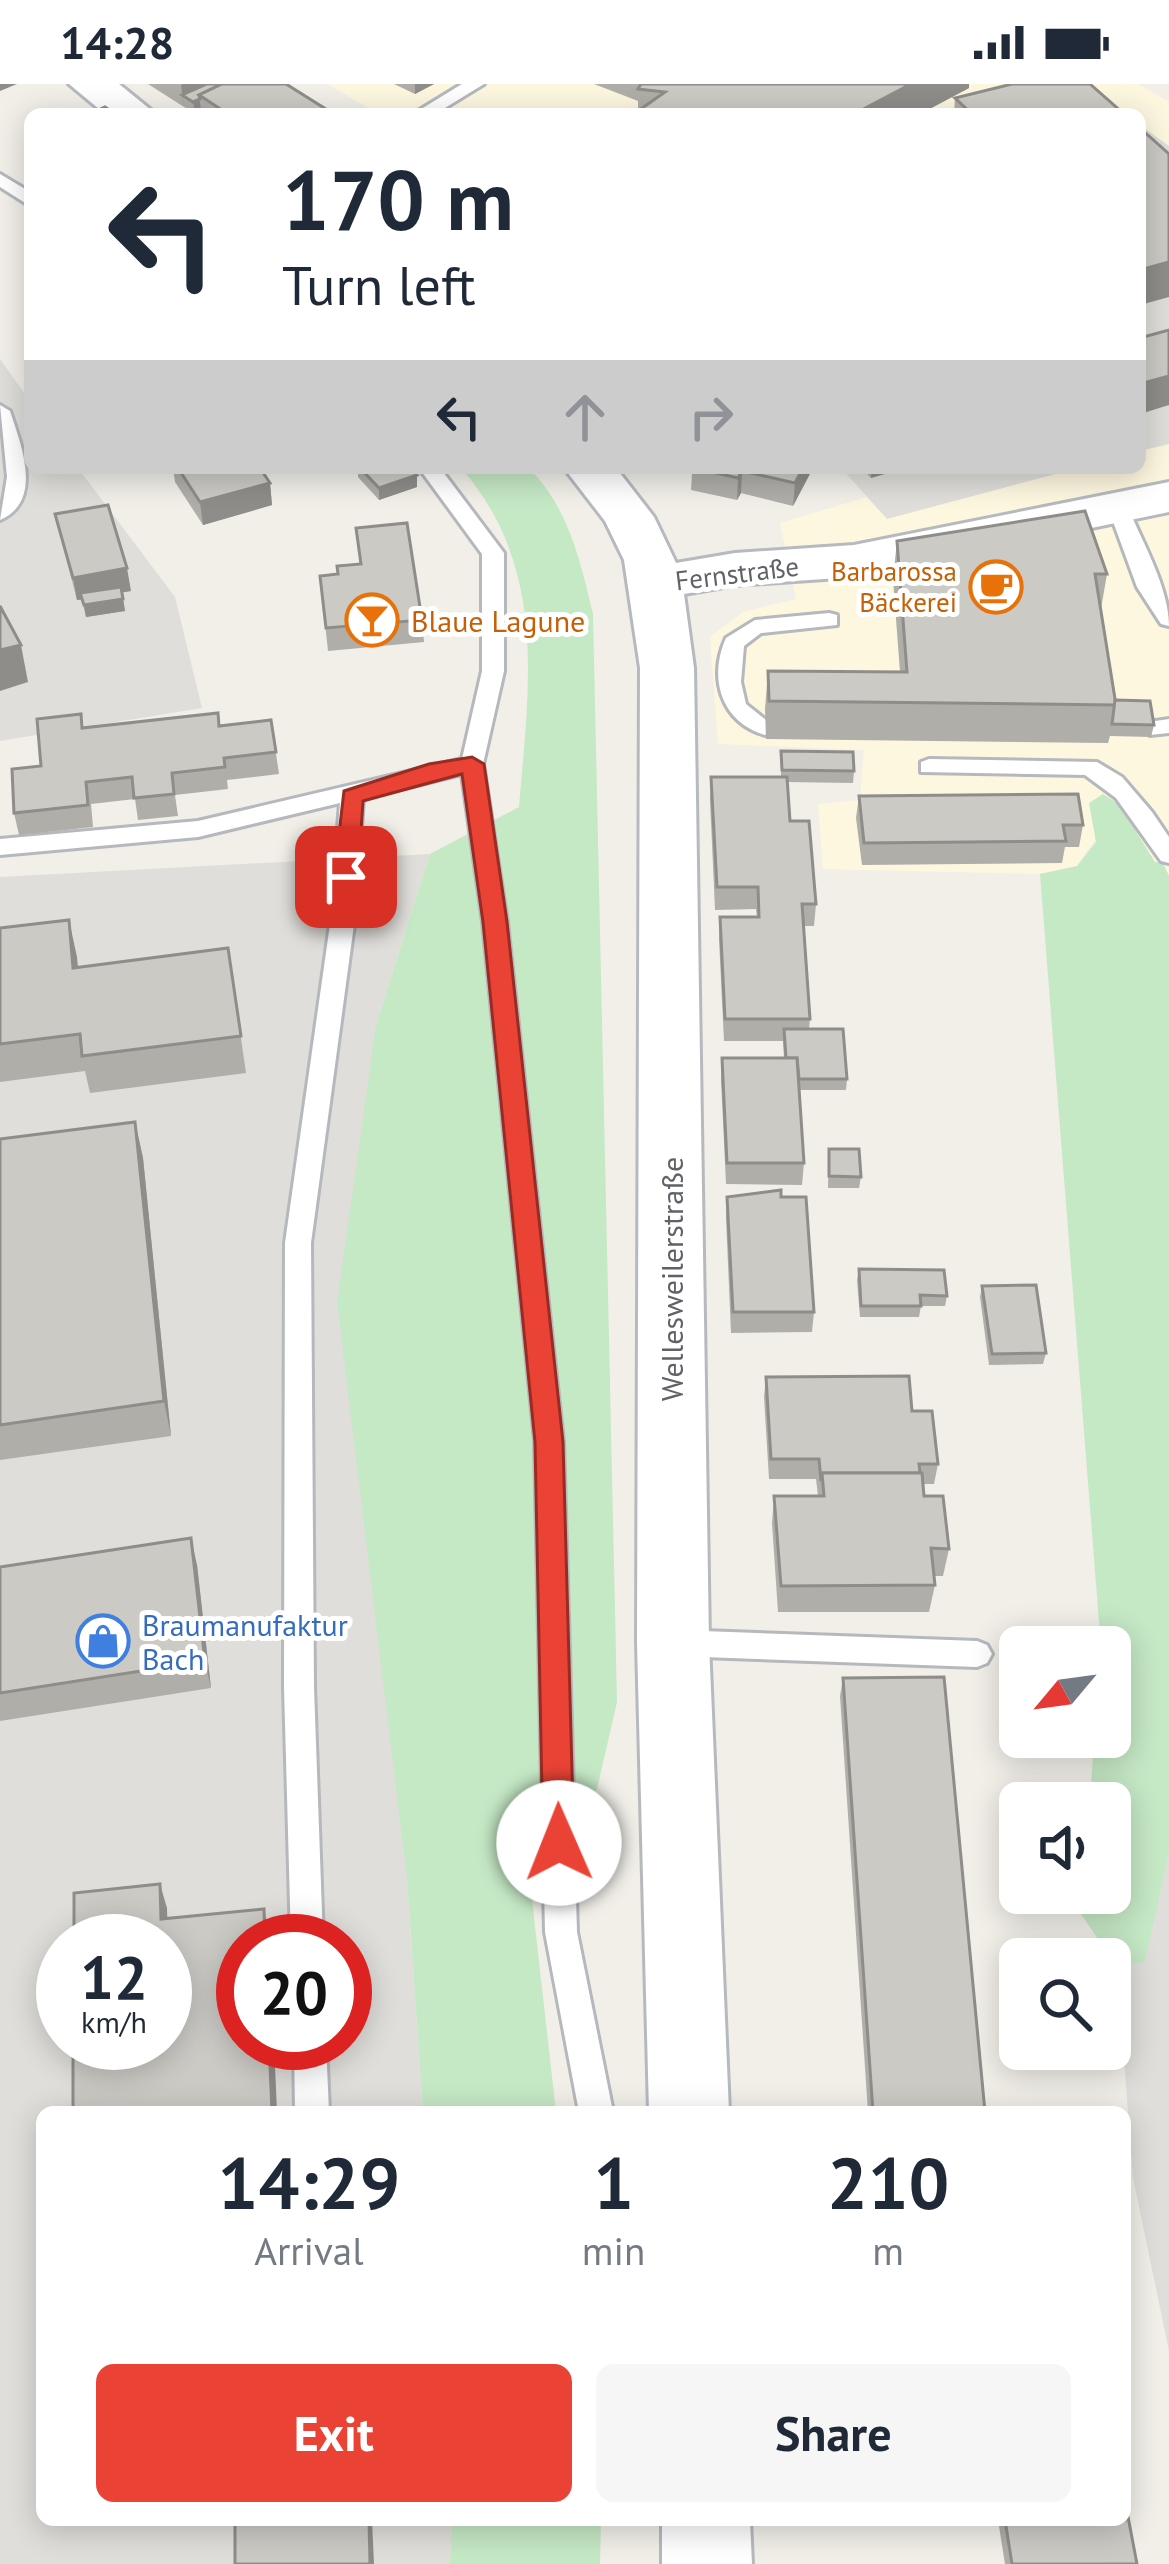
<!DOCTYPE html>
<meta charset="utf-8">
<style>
:root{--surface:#fff;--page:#f6f6f7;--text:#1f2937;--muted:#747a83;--accent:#ea4335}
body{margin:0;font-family:"PT Sans",sans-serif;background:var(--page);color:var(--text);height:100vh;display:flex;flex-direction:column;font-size:45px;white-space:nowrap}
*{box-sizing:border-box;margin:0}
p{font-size:39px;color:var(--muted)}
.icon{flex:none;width:66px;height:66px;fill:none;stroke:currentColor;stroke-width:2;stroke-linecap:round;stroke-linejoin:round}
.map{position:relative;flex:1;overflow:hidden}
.drawer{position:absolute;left:36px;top:2022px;width:1095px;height:420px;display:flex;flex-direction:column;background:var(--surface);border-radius:18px;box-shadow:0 6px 30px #0003}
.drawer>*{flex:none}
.guide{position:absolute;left:24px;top:24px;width:1122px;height:366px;border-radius:18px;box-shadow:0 6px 30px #0003;background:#fff;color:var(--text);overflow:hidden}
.needle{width:78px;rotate:241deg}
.buttons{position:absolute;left:999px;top:1542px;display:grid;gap:24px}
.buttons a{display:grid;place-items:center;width:132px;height:132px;border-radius:18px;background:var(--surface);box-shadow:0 6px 30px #0003;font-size:60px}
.speed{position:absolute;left:36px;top:1830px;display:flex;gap:24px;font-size:60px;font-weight:700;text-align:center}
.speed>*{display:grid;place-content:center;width:156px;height:156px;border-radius:50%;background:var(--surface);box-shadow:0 6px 30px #0003;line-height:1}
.speed small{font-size:30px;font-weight:400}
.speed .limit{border:18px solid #d22;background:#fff;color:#111}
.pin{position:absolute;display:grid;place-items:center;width:102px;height:102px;color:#fff;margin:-51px;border-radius:24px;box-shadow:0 6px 18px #0006}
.me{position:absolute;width:132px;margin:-66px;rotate:359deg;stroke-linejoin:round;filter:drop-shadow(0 0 9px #0008)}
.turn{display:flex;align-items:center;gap:42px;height:252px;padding:0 60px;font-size:54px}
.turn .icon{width:156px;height:156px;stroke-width:2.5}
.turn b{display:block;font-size:84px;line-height:102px}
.lanes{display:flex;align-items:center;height:114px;padding:0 60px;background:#0003;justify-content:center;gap:60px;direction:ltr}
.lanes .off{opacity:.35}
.eta{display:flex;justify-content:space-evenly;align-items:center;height:204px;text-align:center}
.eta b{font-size:72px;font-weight:700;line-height:84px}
.action{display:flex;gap:24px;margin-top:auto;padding:24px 60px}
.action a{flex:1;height:138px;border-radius:18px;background:var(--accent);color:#fff;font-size:48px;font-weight:700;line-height:138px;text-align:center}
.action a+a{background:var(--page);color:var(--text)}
.status{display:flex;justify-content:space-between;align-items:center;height:84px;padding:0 60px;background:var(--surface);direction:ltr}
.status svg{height:33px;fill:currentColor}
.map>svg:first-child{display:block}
.commercial{fill:#fef7e0}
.industrial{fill:#e0deda;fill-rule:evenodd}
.green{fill:#c5e8c5}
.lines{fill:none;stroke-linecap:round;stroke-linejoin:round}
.lane-casing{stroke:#b5b8bc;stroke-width:6}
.secondary-casing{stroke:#b6babf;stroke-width:6}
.lane{fill:#fff;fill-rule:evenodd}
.secondary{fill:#fff;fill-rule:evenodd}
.wall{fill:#afaea9}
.shaded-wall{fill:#8f8d8a}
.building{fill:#cccac5;stroke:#8f8d8a;stroke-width:3}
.route{fill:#ea4335;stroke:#982c22;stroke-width:3}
.labels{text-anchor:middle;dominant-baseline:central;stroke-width:10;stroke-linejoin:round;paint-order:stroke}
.far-food-label{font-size:27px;fill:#c56008;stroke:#fff;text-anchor:end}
.far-street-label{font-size:27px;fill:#5f6368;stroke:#fff}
.food-label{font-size:30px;fill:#c56008;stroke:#fff;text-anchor:start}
.street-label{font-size:30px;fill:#5f6368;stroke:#fff}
.shop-label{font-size:30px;fill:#366cbe;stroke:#fff;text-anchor:start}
</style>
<div class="status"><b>14:28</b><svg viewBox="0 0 49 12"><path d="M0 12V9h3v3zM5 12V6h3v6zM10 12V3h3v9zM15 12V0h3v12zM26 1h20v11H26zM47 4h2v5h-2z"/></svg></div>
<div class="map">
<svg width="1169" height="2480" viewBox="0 0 1169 2480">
<rect width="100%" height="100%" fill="#f1efe8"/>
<polygon class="commercial" points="328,0 1138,0 1169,18 1169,792 1163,779 1155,779 1119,720 1077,782 1040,790 823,785 818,720 860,716 864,666 718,660 710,553 743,528 796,515 780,439 867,413 841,384 1140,384 1140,30 378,30"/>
<g class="industrial">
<polygon points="1140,41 1169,62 1169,360 1140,367"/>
<polygon points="0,275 30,317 30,384 78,384 175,513 202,624 0,657"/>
<polygon points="841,384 1078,384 887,435"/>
<path d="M430,770L376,941L407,1795L423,2028H42V2436H452L450,2480H0V793ZM63,1857H165V1959H63ZM243,1857H345V1959H243Z"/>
<polygon points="1169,1769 1169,2267 1133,2094 1117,1883 1145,1877"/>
</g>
<g class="green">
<path d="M461,384H529C569,425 580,476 593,530L617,1618L597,1705L528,1780L556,2028H423L407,1795L337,1218L376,941L430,770L519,723C529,602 548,483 461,384Z"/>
<polygon points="1103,710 1119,720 1155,778 1163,779 1169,792 1169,1769 1145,1878 1117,1883 1081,1830 1083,1809 1110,1809 1110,1719 1090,1719 1094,1653 1110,1653 1110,1563 1101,1563 1040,790 1077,782 1096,758 1089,719"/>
<polygon points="452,2436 601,2436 600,2480 450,2480"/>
</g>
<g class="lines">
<g class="lane-casing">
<g id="lane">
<polygon points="462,0 484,0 435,30 413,30"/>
<polygon points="0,90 30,108 30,122 0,103"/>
<path d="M0,321L10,327C21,361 44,417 0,436L7,393Z"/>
<polygon points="419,384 440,384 504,469 504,587 483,680 507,838 563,1357 577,1848 613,2028 579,2028 545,1848 535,1357 483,838 462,690 363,714 355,833 311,1159 314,1603 323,1857 291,1857 284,1603 285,1159 331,833 340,719 198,753 0,771 0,755 198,737 462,675 482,587 482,470"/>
<path d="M1117,415L1127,421C1142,458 1169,503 1169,542L1161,540L1137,503L1107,421Z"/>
<path d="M829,529L837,531V541L761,549L744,562L741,598L746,620L776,644L765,651C721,638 708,594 726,554L755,536Z"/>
<polygon points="1169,635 1169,649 1150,651 1139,644 1142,639"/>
<polygon points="929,675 1097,678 1122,693 1152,728 1169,753 1169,779 1161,777 1116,714 1085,691 921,688 921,678"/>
<polygon points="676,1546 977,1557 987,1561 992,1570 987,1579 977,1583 676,1572 666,1568 661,1559 666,1550"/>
<polygon points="294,1959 326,1959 329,2028 295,2028"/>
</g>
</g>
<g class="secondary-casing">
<g id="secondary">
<polygon points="69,0 119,0 156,30 105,30"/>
<polygon points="564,384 616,384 654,433 676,479 735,469 854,461 1169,398 1169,428 854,493 735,501 684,510 694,584 709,1559 729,2028 649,2028 637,1559 640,584 624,476 605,437"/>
<polygon points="662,2436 750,2436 752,2480 662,2480"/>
</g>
</g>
<use href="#lane" class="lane"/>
<use href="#secondary" class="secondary"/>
</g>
<g class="wall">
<polygon points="148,0 286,0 330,30 201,30 201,27 195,30"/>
<polygon points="394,0 434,0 415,10"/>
<polygon points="594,0 969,0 969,4 920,30 638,30 638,17"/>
<polygon points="955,14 1124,30 954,30"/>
<polygon points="173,384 260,384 270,399 272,421 203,441 175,398"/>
<polygon points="358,384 410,384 417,391 417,403 379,416 358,393"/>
<polygon points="685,384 813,384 793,422 741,409 737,416 691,406 692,389 685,388"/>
<polygon points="862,384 905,384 871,394"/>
<polygon points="55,430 131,507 122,508 125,527 86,533 82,516 77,516"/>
<polygon points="356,444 422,536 424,558 328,567 320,492 338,490 360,480"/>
<polygon points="897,457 1107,490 1101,525 1115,616 1154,641 1151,653 1110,652 1108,659 766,655 765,625 768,587 900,588 893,495"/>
<polygon points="271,636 279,690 227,696 228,705 175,711 178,732 138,736 135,715 91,720 93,743 19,751 14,729 41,682 84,644 219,642"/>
<polygon points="781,667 854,687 853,699 787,698 790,737 816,820 814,842 803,842 810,935 809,945 847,995 846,1006 799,1006 804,1079 802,1101 726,1100 721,996 722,974 784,974 783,957 724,957 719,855 720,833 757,833 756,825 715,826 710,716 711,693 781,693"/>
<polygon points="859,712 1083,741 1079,763 1065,763 1062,779 862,781 856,734"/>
<polygon points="69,836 78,883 228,864 246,989 90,1009 85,987 0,998 0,844"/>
<polygon points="135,1038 143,1074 171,1352 0,1376 0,1055"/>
<polygon points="829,1065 861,1093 859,1104 828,1104"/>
<polygon points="727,1113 781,1113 814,1228 812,1248 731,1249 726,1134"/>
<polygon points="859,1185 947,1212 945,1222 921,1222 919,1233 860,1233 857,1196"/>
<polygon points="982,1202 1046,1269 1043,1280 989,1281 980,1213"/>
<polygon points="766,1293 912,1327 938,1380 934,1400 923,1400 924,1412 949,1465 943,1492 934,1492 935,1501 929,1528 778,1528 772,1439 774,1412 818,1412 816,1395 769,1395 764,1313"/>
<polygon points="197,1481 211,1604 0,1637 0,1483"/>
<polygon points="843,1594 985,2028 868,2028 840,1612"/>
<polygon points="998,2436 1125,2436 1137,2480 1005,2480"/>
</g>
<g class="shaded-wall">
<polygon points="0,0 17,0 0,7"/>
<polygon points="183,0 226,0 199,11 201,27 195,30 193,18 182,11 184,23 181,1"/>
<polygon points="415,0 434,0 415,10"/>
<polygon points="911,0 969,0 969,4 920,30 854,30"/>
<polygon points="1169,178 1169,213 1140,221 1140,186"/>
<polygon points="1169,292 1169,321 1140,330 1140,300"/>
<polygon points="803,384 813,384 793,422 795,399"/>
<polygon points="872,384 905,384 871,394"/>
<polygon points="742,387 741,409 737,416 738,394"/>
<polygon points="417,391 417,403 379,416 379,404"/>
<polygon points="270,399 272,421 203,441 200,418"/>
<polygon points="127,484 131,507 77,516 73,494"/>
<polygon points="123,515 125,527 86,533 84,521"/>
<polygon points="21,561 28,598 0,607 0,566"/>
<polygon points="69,836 77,873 81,921 73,884"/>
<polygon points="135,1038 143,1074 171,1352 164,1317"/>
<polygon points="191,1454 197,1481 211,1604 205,1577"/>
<polygon points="160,1800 167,1824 168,1859 161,1835"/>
<polygon points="264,1825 269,1849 269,1857 265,1857"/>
<polygon points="269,1959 274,1959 277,2028 272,2028"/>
<polygon points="369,2436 372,2436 374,2480 370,2480"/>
</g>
<g class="building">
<polygon points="207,0 222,0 199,11 200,15 193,18 182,11"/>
<polygon points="222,0 286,0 329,27 324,30 228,30 199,11"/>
<polygon points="641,0 911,0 854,30 644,30 638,27 665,8 638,5"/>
<polygon points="1012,0 1090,0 1124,30 972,30 955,14"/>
<polygon points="105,23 115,30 89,30"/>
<polygon points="1140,44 1169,70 1169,178 1140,186"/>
<polygon points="1169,246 1169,292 1140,300 1140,254"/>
<polygon points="178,384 260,384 270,399 200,418"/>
<polygon points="360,384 410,384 417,391 379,404"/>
<polygon points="695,384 803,384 795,399 742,387 738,394"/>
<polygon points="108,421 127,484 73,494 55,430"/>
<polygon points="1085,427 1107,490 1095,490 1116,621 769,617 768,587 907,588 897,457"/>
<polygon points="407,439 422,536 326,544 320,492 338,490 337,482 361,480 356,444"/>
<polygon points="121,503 123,515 84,521 80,509"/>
<polygon points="0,522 21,561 0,566"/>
<polygon points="1115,616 1150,617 1154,641 1112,640"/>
<polygon points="218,629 219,642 271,636 276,668 224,674 225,683 172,689 174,710 134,714 132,693 86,698 88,721 14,729 12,685 41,682 37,635 81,630 82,644"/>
<polygon points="781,667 853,668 854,687 782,686"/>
<polygon points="711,693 787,693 790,737 809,737 816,820 802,820 810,935 725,935 720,833 759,833 758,803 717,803"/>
<polygon points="1078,710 1083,741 1063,741 1066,757 864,759 859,712"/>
<polygon points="69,836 73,884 228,864 241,952 82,972 80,950 0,960 0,844"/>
<polygon points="784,945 843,945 847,995 799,995 797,974 786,974"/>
<polygon points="722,974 797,974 804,1079 727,1079"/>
<polygon points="135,1038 164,1317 0,1341 0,1055"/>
<polygon points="829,1065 859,1065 861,1093 829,1092"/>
<polygon points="781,1106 781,1113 806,1113 814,1228 733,1228 727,1113"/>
<polygon points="859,1185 944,1186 947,1212 920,1211 921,1222 861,1222"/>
<polygon points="1036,1201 1046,1269 992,1270 982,1202"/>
<polygon points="909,1292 912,1327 932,1327 938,1380 919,1380 920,1389 822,1389 821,1397 819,1375 771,1375 766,1293"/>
<polygon points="822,1389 922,1389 924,1412 943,1412 949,1465 931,1464 935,1501 781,1502 774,1412 824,1412"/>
<polygon points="191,1454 205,1577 0,1609 0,1483"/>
<polygon points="944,1593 985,2028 873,2028 843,1594"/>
<polygon points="160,1800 161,1835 264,1825 265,1857 243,1857 243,1959 269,1959 272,2028 73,2028 73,1959 165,1959 165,1857 74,1857 74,1809"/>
<polygon points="1125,2417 1137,2480 1012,2480 1005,2436 1125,2436"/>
<polygon points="235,2436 369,2436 370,2480 235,2480"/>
</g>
<polygon class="route" points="472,673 484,680 507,838 563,1358 574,1759 570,1769 559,1773 548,1769 543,1759 535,1358 483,838 462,690 363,717 358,793 346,801 334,793 344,707 429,680"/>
<defs>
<g id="cafe-ring" transform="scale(2.7)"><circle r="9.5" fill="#fff" stroke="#e8710a" stroke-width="1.5"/><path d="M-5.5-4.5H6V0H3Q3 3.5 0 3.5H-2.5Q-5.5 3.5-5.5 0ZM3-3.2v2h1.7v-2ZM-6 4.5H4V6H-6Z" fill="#e8710a"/></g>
<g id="bar-ring" transform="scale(2.7)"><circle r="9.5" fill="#fff" stroke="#e8710a" stroke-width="1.5"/><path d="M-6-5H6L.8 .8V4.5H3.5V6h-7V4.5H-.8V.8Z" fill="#e8710a"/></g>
<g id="shop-ring" transform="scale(2.7)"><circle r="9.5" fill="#fff" stroke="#3f7fe0" stroke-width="1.5"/><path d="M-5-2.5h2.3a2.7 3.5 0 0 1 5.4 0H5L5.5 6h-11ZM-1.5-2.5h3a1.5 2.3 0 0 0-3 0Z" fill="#3f7fe0"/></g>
</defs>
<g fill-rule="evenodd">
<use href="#cafe-ring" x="996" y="503"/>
<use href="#bar-ring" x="372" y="536"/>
<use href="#shop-ring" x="103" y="1557"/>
</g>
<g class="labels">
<g class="far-food-label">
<text x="957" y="487">Barbarossa<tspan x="957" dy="31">Bäckerei</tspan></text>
</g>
<g class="far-street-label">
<text transform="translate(737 489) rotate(-7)">Fernstraße</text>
</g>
<g class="food-label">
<text x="411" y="536">Blaue Lagune</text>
</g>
<g class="street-label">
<text transform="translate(671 1195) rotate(-90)">Wellesweilerstraße</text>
</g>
<g class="shop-label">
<text x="142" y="1540">Braumanufaktur<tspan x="142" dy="34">Bach</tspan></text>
</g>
</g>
</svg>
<div class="buttons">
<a><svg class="needle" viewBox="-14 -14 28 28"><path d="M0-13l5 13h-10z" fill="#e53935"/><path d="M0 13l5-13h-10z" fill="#747a83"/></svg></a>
<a><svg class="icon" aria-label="sound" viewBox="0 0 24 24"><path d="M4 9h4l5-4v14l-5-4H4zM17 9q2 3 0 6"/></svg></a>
<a><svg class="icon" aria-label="search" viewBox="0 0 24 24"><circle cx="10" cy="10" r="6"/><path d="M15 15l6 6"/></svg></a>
</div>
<div class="speed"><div>12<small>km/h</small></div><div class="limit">20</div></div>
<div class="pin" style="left:346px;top:793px;background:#d93025"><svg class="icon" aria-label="arrive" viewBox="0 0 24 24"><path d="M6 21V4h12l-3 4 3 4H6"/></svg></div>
<svg class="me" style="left:559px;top:1759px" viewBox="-20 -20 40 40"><circle r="19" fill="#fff"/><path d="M0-13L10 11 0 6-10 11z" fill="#ea4335"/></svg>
<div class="guide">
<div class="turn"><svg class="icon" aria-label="left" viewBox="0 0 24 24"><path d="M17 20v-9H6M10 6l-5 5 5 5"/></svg><div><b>170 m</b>Turn left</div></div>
<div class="lanes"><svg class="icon" aria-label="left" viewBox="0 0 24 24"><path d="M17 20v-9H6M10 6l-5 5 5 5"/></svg><svg class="icon off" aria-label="ahead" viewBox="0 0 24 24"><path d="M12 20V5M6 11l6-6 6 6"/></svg><svg class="icon off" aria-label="right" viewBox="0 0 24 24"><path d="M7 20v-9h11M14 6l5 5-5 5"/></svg></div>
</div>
<section class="drawer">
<div class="eta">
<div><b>14:29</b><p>Arrival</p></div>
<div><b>1</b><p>min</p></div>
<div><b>210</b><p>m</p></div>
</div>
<div class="action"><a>Exit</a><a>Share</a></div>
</section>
</div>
